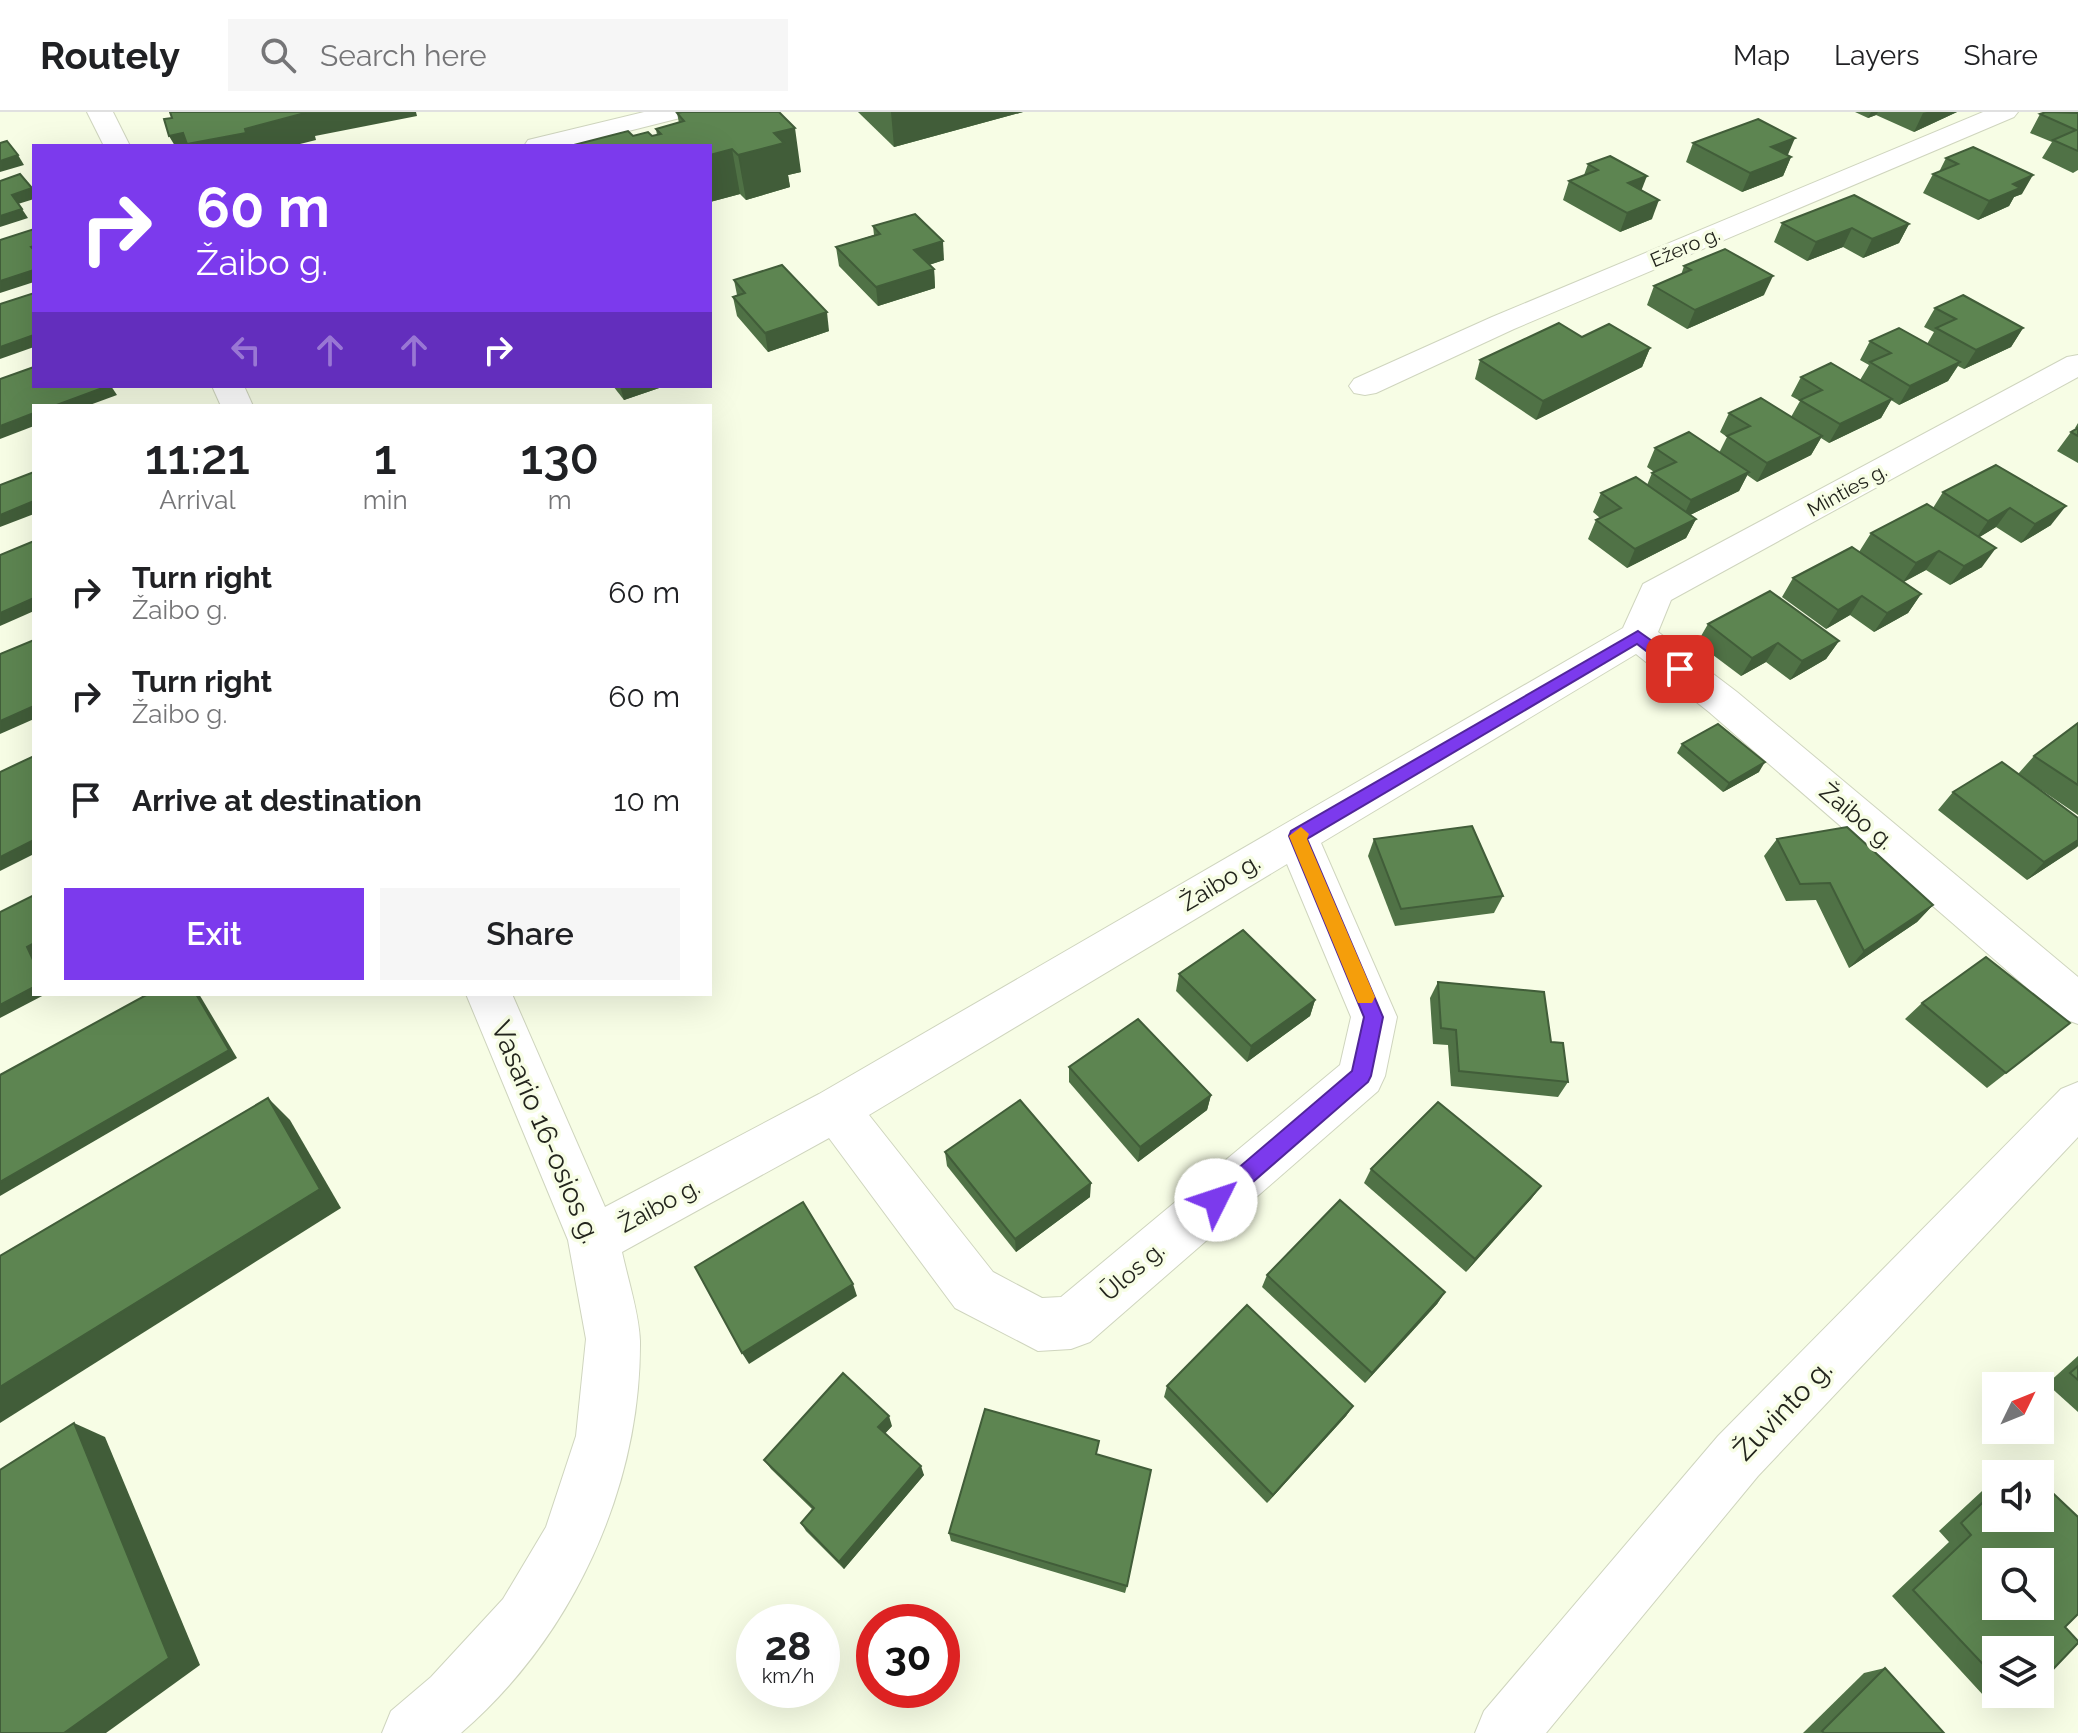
<!DOCTYPE html>
<meta charset="utf-8">
<style>
:root{--surface:#fff;--page:#f6f6f6;--text:#202124;--muted:#757577;--line:#e0e0e0;--accent:#7c3aed}
body{margin:0;font-family:Raleway,sans-serif;background:var(--page);color:var(--text);height:100vh;display:flex;flex-direction:column;font-size:30px;white-space:nowrap}
*{box-sizing:border-box;margin:0}
p{font-size:26px;color:var(--muted)}
.icon{flex:none;width:44px;height:44px;fill:none;stroke:currentColor;stroke-width:2;stroke-linecap:round;stroke-linejoin:round}
.map{position:relative;flex:1;overflow:hidden}
.sheet{position:absolute;left:32px;top:292px;width:680px;height:592px;display:flex;flex-direction:column;background:var(--surface);border-radius:0px;box-shadow:0 8px 32px #0002}
.sheet>*{flex:none}
.hud{position:absolute;left:32px;top:32px;width:680px;height:244px;border-radius:0px;box-shadow:0 8px 32px #0002;background:#7c3aed;color:#fff;overflow:hidden}
.needle{width:52px;rotate:47deg}
.fabs{position:absolute;left:1982px;top:1260px;display:grid;gap:16px}
.fabs a{display:grid;place-items:center;width:72px;height:72px;border-radius:0px;background:var(--surface);box-shadow:0 8px 32px #0002;font-size:40px}
.speed{position:absolute;left:736px;top:1492px;display:flex;gap:16px;font-size:40px;font-weight:700;text-align:center}
.speed>*{display:grid;place-content:center;width:104px;height:104px;border-radius:50%;background:var(--surface);box-shadow:0 8px 32px #0002;line-height:1}
.speed small{font-size:20px;font-weight:400}
.speed .limit{border:12px solid #d22;background:#fff;color:#111}
.pin{position:absolute;display:grid;place-items:center;width:68px;height:68px;color:#fff;margin:-34px;border-radius:16px;box-shadow:0 4px 12px #0006}
.me{position:absolute;width:88px;margin:-44px;rotate:49deg;stroke-linejoin:round;filter:drop-shadow(0 0 6px #0008)}
.turn{display:flex;align-items:center;gap:28px;height:168px;padding:0 32px;font-size:36px}
.turn .icon{width:104px;height:104px;stroke-width:2.5}
.turn b{display:block;font-size:56px;line-height:68px}
.lanes{display:flex;align-items:center;height:76px;padding:0 32px;background:#0003;justify-content:center;gap:40px;direction:ltr}
.lanes .off{opacity:.35}
.eta{display:flex;justify-content:space-evenly;align-items:center;height:136px;text-align:center}
.eta b{font-size:48px;font-weight:600;line-height:56px}
.button{display:flex;gap:16px;margin-top:auto;padding:16px 32px}
.button a{flex:1;height:92px;border-radius:0px;background:var(--accent);color:#fff;font-size:32px;font-weight:600;line-height:92px;text-align:center}
.button a+a{background:var(--page);color:var(--text)}
ul{padding:0;list-style:none}
li{display:flex;align-items:center;gap:24px;height:104px;padding:0 32px}
li div{flex:1}
li b{display:block;font-size:30px}
li em{font-style:normal}
header{display:flex;align-items:center;gap:48px;box-sizing:border-box;height:112px;padding:0 40px;background:var(--surface);border-bottom:2px solid var(--line)}
header strong{font-size:38px}
nav{display:flex;gap:44px;margin-inline-start:auto;font-size:28px}
.search{width:560px;height:72px;background:var(--page);display:flex;align-items:center;gap:20px;box-sizing:border-box;padding:0 28px;border-radius:0px;color:var(--muted);font-size:30px}
.map>svg:first-child{display:block}
.lines{fill:none;stroke-linecap:round;stroke-linejoin:round}
.street-casing{stroke:#cfd5be;stroke-width:2}
.street{fill:#fff;fill-rule:evenodd}
.wall{fill:#507246}
.shaded-wall{fill:#415d39}
.building{fill:#5d8551;stroke:#415d39;stroke-width:2;fill-rule:evenodd}
.route{fill:#7c3aed;stroke:#51269a;stroke-width:2}
.slow{fill:#f59e0b}
.labels{text-anchor:middle;dominant-baseline:central;stroke-width:7;stroke-linejoin:round;paint-order:stroke}
.far-street-label{font-size:20px;fill:#23251d;stroke:#f7fde5}
.street-label{font-size:24px;fill:#23251d;stroke:#f7fde5}
.near-street-label{font-size:28px;fill:#23251d;stroke:#f7fde5}
</style>
<header>
<strong>Routely</strong>
<div class="search"><svg class="icon" aria-label="search" viewBox="0 0 24 24"><circle cx="10" cy="10" r="6"/><path d="M15 15l6 6"/></svg>Search here</div>
<nav><a>Map</a><a>Layers</a><a>Share</a></nav>
</header>
<div class="map">
<svg width="2078" height="1621" viewBox="0 0 2078 1621">
<rect width="100%" height="100%" fill="#f7fde5"/>
<g class="lines">
<g class="street-casing">
<g id="street">
<polygon points="87,0 113,0 130,34 104,34"/>
<polygon points="644,0 688,0 684,5 569,34 524,34 528,28"/>
<polygon points="1983,0 2018,0 2014,5 1514,217 1376,281 1365,283 1354,281 1349,274 1354,267 1492,205"/>
<path d="M2078,243V265L1671,488L1658,520L1737,580L2078,865V912L2062,906L1709,600L1636,542L1321,731L1397,905L1385,964L1378,979L1090,1230L1071,1237L1038,1239L955,1196L829,1026L622,1140C628,1168 639,1201 640,1229C641,1377 572,1525 461,1621H382L391,1599L431,1565L503,1487L546,1415L576,1324L586,1227L568,1128L466,882H512L605,1095L819,982L1623,516L1643,472L2067,245ZM1287,752L1351,905L1340,953L1061,1185L1042,1186L993,1160L869,1003Z"/>
<polygon points="212,274 244,274 253,294 221,294"/>
<polygon points="2078,970 2078,1025 1758,1364 1546,1621 1475,1621 1484,1599 1718,1324 2061,977"/>
</g>
</g>
<use href="#street" class="street"/>
</g>
<g class="wall">
<polygon points="858,0 1023,0 894,35"/>
<polygon points="1855,0 1957,0 1914,20 1876,3 1868,6"/>
<polygon points="677,1 801,60 788,63 790,75 746,88 740,82 710,90 710,34 633,24 657,23 656,17 679,11"/>
<polygon points="2078,1 2078,58 2073,61 2042,46 2052,30 2030,21 2040,2"/>
<polygon points="1693,31 1787,43 1791,45 1783,64 1742,80 1686,50"/>
<polygon points="1946,46 2022,82 2014,85 2009,94 1978,108 1923,81 1933,62 1939,60"/>
<polygon points="1588,52 1642,79 1652,107 1620,120 1563,88 1569,69 1584,63"/>
<polygon points="1782,111 1909,112 1899,131 1863,146 1843,135 1807,149 1774,130"/>
<polygon points="873,114 944,148 929,153 934,157 935,176 878,194 839,154 836,135 874,123"/>
<polygon points="1684,154 1764,183 1687,217 1647,193 1654,174 1681,163"/>
<polygon points="734,168 829,219 768,240 737,204 733,185 737,183"/>
<polygon points="1935,196 2023,216 2011,235 1964,257 1958,254 1948,269 1899,293 1891,288 1881,306 1829,331 1821,326 1811,343 1757,370 1747,363 1739,379 1690,403 1696,407 1686,426 1627,456 1588,427 1596,408 1600,406 1593,400 1601,381 1647,373 1652,361 1654,360 1647,355 1655,336 1719,341 1727,325 1720,320 1729,301 1791,305 1800,289 1791,284 1801,265 1860,268 1869,253 1860,248 1870,229 1927,232 1934,220 1924,215"/>
<polygon points="1582,225 1650,236 1642,255 1536,308 1475,267 1480,248"/>
<polygon points="613,274 665,274 624,288"/>
<polygon points="2078,311 2078,351 2057,339 2071,320 2077,317 2075,316"/>
<polygon points="1996,353 2051,413 2021,431 1996,415 1979,425 1982,455 1950,473 1926,458 1904,470 1921,482 1908,501 1874,520 1850,503 1826,517 1782,485 1793,466 1859,440 1871,421 1933,396 1943,380"/>
<polygon points="1708,512 1839,529 1826,547 1790,568 1766,550 1741,564 1697,531"/>
<polygon points="2078,611 2078,703 2025,667 2078,706 2078,734 2027,768 1938,698 1953,680 2018,662 2034,644"/>
<polygon points="1682,632 1759,660 1723,680 1677,641"/>
<polygon points="1374,727 1503,784 1494,801 1395,814 1368,744"/>
<polygon points="1777,727 1933,793 1917,810 1849,856 1816,788 1786,789 1764,744"/>
<polygon points="1179,862 1315,888 1310,904 1247,950 1176,879"/>
<polygon points="1438,870 1551,930 1568,970 1558,985 1451,974 1448,933 1433,932 1430,886"/>
<polygon points="1922,891 2070,911 1987,976 1905,907"/>
<polygon points="1069,955 1211,983 1207,998 1138,1050 1069,970"/>
<polygon points="945,1040 1090,1085 1016,1140 947,1054"/>
<polygon points="1371,1057 1541,1074 1531,1087 1466,1160 1364,1071"/>
<polygon points="1267,1163 1445,1180 1437,1192 1365,1271 1262,1175"/>
<polygon points="2078,1244 2078,1300 2047,1272"/>
<polygon points="1167,1274 1353,1294 1346,1304 1267,1391 1164,1285"/>
<polygon points="892,1314 885,1321 924,1363 844,1457 806,1419 801,1411 812,1397 771,1357 764,1348"/>
<polygon points="1096,1343 1127,1474 1125,1481 951,1429 949,1421"/>
<polygon points="2023,1353 2033,1362 2000,1362 2001,1362"/>
<polygon points="1996,1366 1996,1406 2065,1515 1996,1538 1996,1582 2029,1582 2020,1592 1995,1596 1892,1484 1949,1430 1939,1419"/>
<polygon points="1885,1556 1944,1621 1803,1621 1864,1561"/>
</g>
<g class="shaded-wall">
<polygon points="304,0 416,0 417,4 315,24 316,28 292,34 175,34 169,24 183,21 245,17"/>
<polygon points="891,0 1023,0 894,35"/>
<polygon points="1871,0 1878,0 1876,3 1868,6"/>
<polygon points="1927,0 1957,0 1914,20 1923,1"/>
<polygon points="795,16 801,60 788,63 790,75 746,88 738,43 774,21"/>
<polygon points="1795,26 1787,45 1771,35"/>
<polygon points="732,37 740,82 710,90 710,43"/>
<polygon points="18,43 24,53 0,60 0,49"/>
<polygon points="1791,45 1783,64 1742,80 1750,61"/>
<polygon points="2033,63 2022,82 2014,85 2009,94 1978,108 1989,89 2013,72"/>
<polygon points="1647,64 1640,82 1628,71"/>
<polygon points="32,76 34,80 34,87 18,92 12,83"/>
<polygon points="1659,88 1652,107 1620,120 1627,101"/>
<polygon points="22,97 28,106 0,115 0,104"/>
<polygon points="1909,112 1899,131 1863,146 1872,127"/>
<polygon points="1852,116 1843,135 1807,149 1816,130"/>
<polygon points="943,129 944,148 916,157 914,138"/>
<polygon points="934,157 935,176 878,194 876,175"/>
<polygon points="34,158 34,170 0,181 0,169"/>
<polygon points="1773,164 1764,183 1687,217 1695,198"/>
<polygon points="827,200 829,219 768,240 765,221"/>
<polygon points="2023,216 2011,235 1964,257 1976,238"/>
<polygon points="34,223 34,235 0,247 0,235"/>
<polygon points="1650,236 1642,255 1536,308 1543,289"/>
<polygon points="1960,250 1948,269 1899,293 1910,274"/>
<polygon points="108,274 111,274 117,283 87,294 54,294"/>
<polygon points="620,274 665,274 624,288"/>
<polygon points="1892,287 1881,306 1829,331 1840,312"/>
<polygon points="34,301 34,314 0,327 0,314"/>
<polygon points="1822,324 1811,343 1757,370 1767,351"/>
<polygon points="1749,360 1739,379 1682,407 1691,388"/>
<polygon points="34,389 34,402 0,415 0,403"/>
<polygon points="2066,394 2051,413 2021,431 2035,412"/>
<polygon points="2010,396 1996,415 1975,428 1988,409"/>
<polygon points="1696,407 1686,426 1627,456 1635,437"/>
<polygon points="1996,436 1982,455 1950,473 1964,454"/>
<polygon points="1939,439 1926,458 1903,470 1916,451"/>
<polygon points="1921,482 1908,501 1874,520 1887,501"/>
<polygon points="1862,484 1850,503 1826,517 1838,498"/>
<polygon points="34,486 34,499 0,514 0,501"/>
<polygon points="1839,529 1826,547 1790,568 1802,549"/>
<polygon points="1778,531 1766,550 1741,564 1752,546"/>
<polygon points="34,594 34,607 0,622 0,609"/>
<polygon points="1765,650 1759,660 1723,680 1729,671"/>
<polygon points="34,728 34,742 0,759 0,745"/>
<polygon points="2078,728 2078,734 2076,736 2027,768 2044,750"/>
<polygon points="1933,793 1917,810 1849,856 1864,839"/>
<polygon points="34,831 34,850 27,835"/>
<polygon points="34,875 34,882 46,882 0,906 0,893"/>
<polygon points="196,882 199,882 237,946 0,1084 0,1070"/>
<polygon points="1315,888 1310,904 1247,950 1251,934"/>
<polygon points="1211,983 1207,998 1138,1050 1140,1035"/>
<polygon points="268,986 290,1008 341,1096 0,1311 0,1275"/>
<polygon points="1091,1071 1090,1085 1016,1140 1015,1127"/>
<polygon points="1541,1074 1531,1087 1466,1160 1475,1147"/>
<polygon points="853,1172 857,1184 749,1252 742,1241"/>
<polygon points="1445,1180 1437,1192 1365,1271 1372,1261"/>
<polygon points="1353,1294 1346,1304 1267,1391 1273,1383"/>
<polygon points="889,1304 892,1314 882,1325 878,1315"/>
<polygon points="74,1311 105,1325 200,1553 106,1621 64,1621"/>
<polygon points="921,1354 924,1363 844,1457 839,1450"/>
</g>
<g class="building">
<polygon points="170,0 304,0 305,1 245,17 246,21 187,32 183,21 169,24 164,7 172,6"/>
<polygon points="682,0 779,0 795,16 774,21 784,31 738,43 732,37 710,43 710,34 570,34 628,19 633,24 648,20 652,24 661,22 656,17 684,9 677,1"/>
<polygon points="2046,0 2078,1 2078,39 2053,28 2076,18 2040,2"/>
<polygon points="1758,7 1795,26 1771,35 1791,45 1750,61 1693,31"/>
<polygon points="7,29 18,43 0,49 0,31"/>
<polygon points="1973,35 2033,63 2013,72 2020,76 1989,89 1933,62 1958,52 1946,46"/>
<polygon points="1610,44 1647,64 1628,71 1659,88 1627,101 1569,69 1598,58 1588,52"/>
<polygon points="20,62 32,76 12,83 22,97 0,104 0,69"/>
<polygon points="1854,83 1909,112 1872,127 1852,116 1816,130 1782,111"/>
<polygon points="915,102 943,129 914,138 934,157 876,175 836,135 880,122 873,114"/>
<polygon points="34,117 34,134 31,135 34,138 34,158 0,169 0,128"/>
<polygon points="1725,137 1773,164 1695,198 1654,174 1691,158 1684,154"/>
<polygon points="782,153 827,200 765,221 733,185 745,181 734,168"/>
<polygon points="34,181 34,223 0,235 0,192"/>
<polygon points="1963,183 2023,216 1976,238 1936,216 1956,207 1935,196"/>
<polygon points="1559,211 1582,225 1609,212 1650,236 1543,289 1480,248"/>
<polygon points="1899,216 1960,250 1910,274 1870,250 1891,241 1870,229"/>
<polygon points="1831,251 1892,287 1840,312 1800,288 1822,278 1801,265"/>
<polygon points="34,255 34,274 108,274 54,294 34,294 34,301 0,314 0,267"/>
<polygon points="1761,286 1822,324 1767,351 1727,324 1750,314 1729,301"/>
<polygon points="2078,316 2078,324 2071,320"/>
<polygon points="1689,320 1749,360 1691,388 1652,361 1676,350 1655,336"/>
<polygon points="1996,353 2066,394 2035,412 2010,396 1988,409 1943,380"/>
<polygon points="34,360 34,389 0,403 0,373"/>
<polygon points="1636,365 1696,407 1635,437 1596,408 1621,396 1601,381"/>
<polygon points="1927,392 1996,436 1964,454 1939,439 1916,451 1871,421"/>
<polygon points="34,429 34,486 0,501 0,443"/>
<polygon points="1852,435 1921,482 1887,501 1862,484 1838,498 1793,466"/>
<polygon points="1770,479 1839,529 1802,549 1778,531 1752,546 1708,512"/>
<polygon points="34,528 34,594 0,609 0,542"/>
<polygon points="2078,611 2078,673 2034,644"/>
<polygon points="1718,612 1765,650 1729,671 1682,632"/>
<polygon points="34,644 34,728 0,745 0,660"/>
<polygon points="2002,650 2078,706 2078,728 2044,750 1953,680"/>
<polygon points="1472,714 1503,784 1401,797 1374,727"/>
<polygon points="1847,715 1933,793 1864,839 1830,771 1800,772 1777,727"/>
<polygon points="34,783 34,831 27,835 34,850 34,875 0,893 0,800"/>
<polygon points="1243,818 1315,888 1251,934 1179,862"/>
<polygon points="1986,845 2070,911 2006,961 1922,891"/>
<polygon points="1438,870 1544,880 1551,930 1563,931 1568,970 1459,959 1456,918 1441,916"/>
<polygon points="148,882 196,882 229,938 0,1070 0,963"/>
<polygon points="1138,907 1211,983 1140,1035 1069,955"/>
<polygon points="268,986 320,1077 0,1275 0,1144"/>
<polygon points="1020,988 1091,1071 1015,1127 945,1040"/>
<polygon points="1438,990 1541,1074 1475,1147 1371,1057"/>
<polygon points="1340,1088 1445,1180 1372,1261 1267,1163"/>
<polygon points="803,1090 853,1172 742,1241 695,1155"/>
<polygon points="1247,1193 1353,1294 1273,1383 1167,1274"/>
<polygon points="2078,1254 2078,1268 2070,1261"/>
<polygon points="843,1261 889,1304 878,1315 921,1354 839,1450 801,1411 814,1396 764,1348"/>
<polygon points="985,1297 1099,1329 1096,1342 1151,1358 1127,1474 949,1421"/>
<polygon points="74,1311 169,1546 64,1621 0,1621 0,1358"/>
<polygon points="2023,1353 2033,1362 2013,1362"/>
<path d="M2040,1369L2078,1405V1502L2065,1515L2078,1529V1531L2040,1571V1538H1996V1566L1913,1478L1971,1423L1961,1411L1996,1378V1406H2040ZM1996,1450H2040V1494H1996Z"/>
<polygon points="1885,1556 1944,1621 1824,1621 1822,1619"/>
<polygon points="2011,1582 2029,1582 2020,1592"/>
</g>
<polygon class="route" points="1638,519 1686,553 1686,561 1675,561 1637,532 1307,727 1383,905 1371,964 1368,970 1224,1095 1216,1097 1209,1095 1206,1088 1209,1081 1352,959 1364,905 1289,724 1291,719"/>
<polygon class="slow" points="1301,715 1309,722 1307,727 1375,885 1372,891 1358,891 1289,724"/>
<g class="labels">
<g class="far-street-label">
<text transform="translate(1685 135) rotate(-23)">Ežero g.</text>
<text transform="translate(1847 378) rotate(-29)">Minties g.</text>
</g>
<g class="street-label">
<text transform="translate(1857 704) rotate(40)">Žaibo g.</text>
<text transform="translate(1220 770) rotate(-31)">Žaibo g.</text>
<text transform="translate(659 1093) rotate(-28)">Žaibo g.</text>
<text transform="translate(1132 1159) rotate(-41)">Ūlos g.</text>
</g>
<g class="near-street-label">
<text transform="translate(546 1020) rotate(67)">Vasario 16-osios g.</text>
<text transform="translate(1783 1298) rotate(-46)">Žuvinto g.</text>
</g>
</g>
</svg>
<div class="fabs">
<a><svg class="needle" viewBox="-14 -14 28 28"><path d="M0-13l5 13h-10z" fill="#e53935"/><path d="M0 13l5-13h-10z" fill="#757577"/></svg></a>
<a><svg class="icon" aria-label="sound" viewBox="0 0 24 24"><path d="M4 9h4l5-4v14l-5-4H4zM17 9q2 3 0 6"/></svg></a>
<a><svg class="icon" aria-label="search" viewBox="0 0 24 24"><circle cx="10" cy="10" r="6"/><path d="M15 15l6 6"/></svg></a>
<a><svg class="icon" aria-label="layers" viewBox="0 0 24 24"><path d="M12 4l9 5-9 5-9-5zM3 14l9 5 9-5"/></svg></a>
</div>
<div class="speed"><div>28<small>km/h</small></div><div class="limit">30</div></div>
<div class="pin" style="left:1680px;top:557px;background:#d93025"><svg class="icon" aria-label="arrive" viewBox="0 0 24 24"><path d="M6 21V4h12l-3 4 3 4H6"/></svg></div>
<svg class="me" style="left:1216px;top:1088px" viewBox="-20 -20 40 40"><circle r="19" fill="#fff"/><path d="M0-13L10 11 0 6-10 11z" fill="#7c3aed"/></svg>
<div class="hud">
<div class="turn"><svg class="icon" aria-label="right" viewBox="0 0 24 24"><path d="M7 20v-9h11M14 6l5 5-5 5"/></svg><div><b>60 m</b>Žaibo g.</div></div>
<div class="lanes"><svg class="icon off" aria-label="left" viewBox="0 0 24 24"><path d="M17 20v-9H6M10 6l-5 5 5 5"/></svg><svg class="icon off" aria-label="ahead" viewBox="0 0 24 24"><path d="M12 20V5M6 11l6-6 6 6"/></svg><svg class="icon off" aria-label="ahead" viewBox="0 0 24 24"><path d="M12 20V5M6 11l6-6 6 6"/></svg><svg class="icon" aria-label="right" viewBox="0 0 24 24"><path d="M7 20v-9h11M14 6l5 5-5 5"/></svg></div>
</div>
<section class="sheet">
<div class="eta">
<div><b>11:21</b><p>Arrival</p></div>
<div><b>1</b><p>min</p></div>
<div><b>130</b><p>m</p></div>
</div>
<ul>
<li><svg class="icon" aria-label="right" viewBox="0 0 24 24"><path d="M7 20v-9h11M14 6l5 5-5 5"/></svg><div><b>Turn right</b><p>Žaibo g.</p></div><em>60 m</em></li>
<li><svg class="icon" aria-label="right" viewBox="0 0 24 24"><path d="M7 20v-9h11M14 6l5 5-5 5"/></svg><div><b>Turn right</b><p>Žaibo g.</p></div><em>60 m</em></li>
<li><svg class="icon" aria-label="arrive" viewBox="0 0 24 24"><path d="M6 21V4h12l-3 4 3 4H6"/></svg><div><b>Arrive at destination</b></div><em>10 m</em></li>
</ul>
<div class="button"><a>Exit</a><a>Share</a></div>
</section>
</div>
